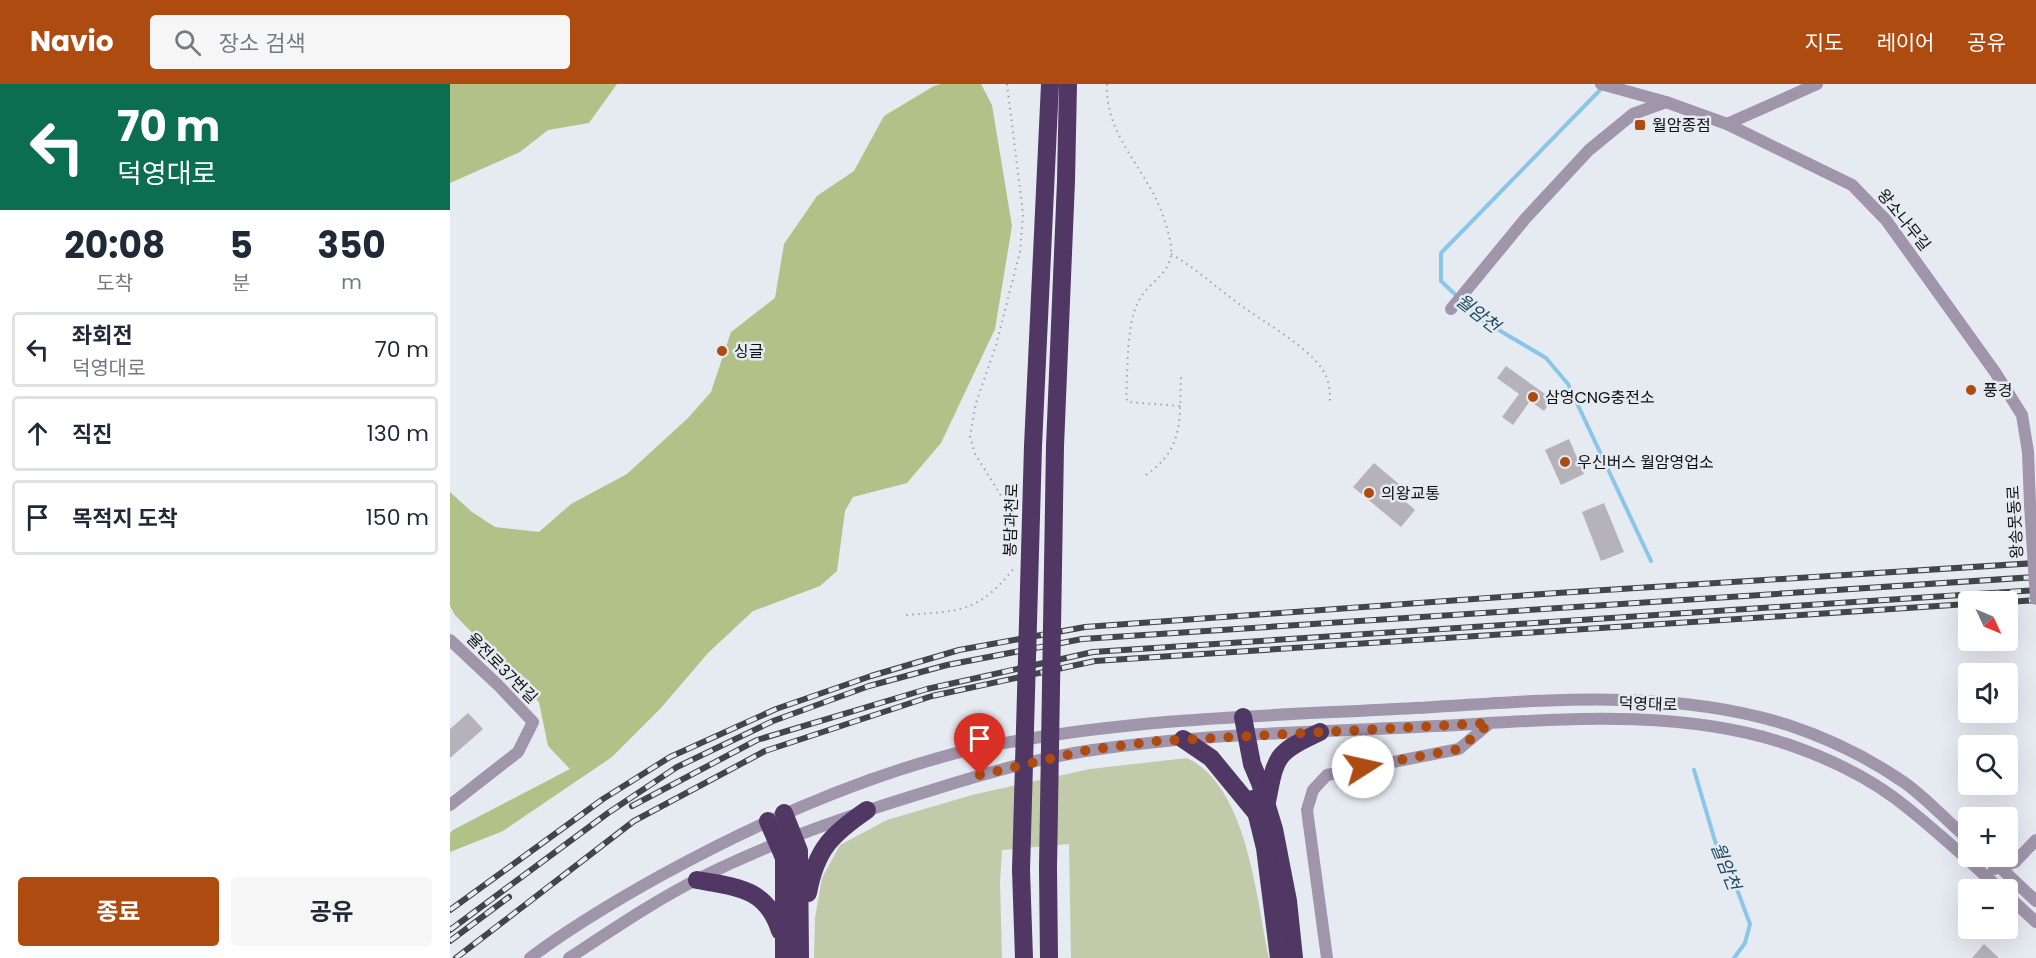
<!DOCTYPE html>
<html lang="ko">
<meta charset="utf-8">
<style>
:root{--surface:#fff;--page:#f6f6f7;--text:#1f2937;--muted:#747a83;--line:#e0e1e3;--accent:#ad4b10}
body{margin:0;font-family:Poppins,"Noto Sans KR",sans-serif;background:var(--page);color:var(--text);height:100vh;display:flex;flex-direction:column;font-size:22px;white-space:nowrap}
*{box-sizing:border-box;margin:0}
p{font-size:20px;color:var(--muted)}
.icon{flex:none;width:33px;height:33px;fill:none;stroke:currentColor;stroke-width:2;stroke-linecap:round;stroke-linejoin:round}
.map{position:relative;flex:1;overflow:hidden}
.side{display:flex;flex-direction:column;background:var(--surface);width:450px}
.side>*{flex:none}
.banner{background:#0b6e4f;color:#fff;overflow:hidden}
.needle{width:39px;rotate:134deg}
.controls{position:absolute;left:1508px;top:507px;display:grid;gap:12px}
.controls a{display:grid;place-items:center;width:60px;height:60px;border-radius:6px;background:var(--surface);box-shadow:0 6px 24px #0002;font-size:30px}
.pin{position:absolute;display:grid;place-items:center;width:51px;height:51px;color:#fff;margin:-62px -26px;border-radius:50% 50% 50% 0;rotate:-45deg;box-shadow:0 0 6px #0007}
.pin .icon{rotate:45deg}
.me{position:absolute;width:66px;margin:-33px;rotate:80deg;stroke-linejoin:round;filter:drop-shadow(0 0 4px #0008)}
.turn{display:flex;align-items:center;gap:21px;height:126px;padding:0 18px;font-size:27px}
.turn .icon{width:78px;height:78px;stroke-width:2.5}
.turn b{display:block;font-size:42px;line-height:51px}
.eta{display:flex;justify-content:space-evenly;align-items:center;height:102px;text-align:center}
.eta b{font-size:36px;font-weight:700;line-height:42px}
.button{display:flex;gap:12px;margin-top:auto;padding:12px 18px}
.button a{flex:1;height:69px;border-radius:6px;background:var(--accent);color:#fff;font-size:24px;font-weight:700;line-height:69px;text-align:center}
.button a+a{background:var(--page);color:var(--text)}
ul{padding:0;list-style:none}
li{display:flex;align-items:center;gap:18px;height:75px;margin:0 12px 9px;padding:0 6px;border:3px solid var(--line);border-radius:6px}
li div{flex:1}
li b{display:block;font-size:22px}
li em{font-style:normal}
header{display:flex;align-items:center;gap:36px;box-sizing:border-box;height:84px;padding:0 30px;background:var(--accent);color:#fff}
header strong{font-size:28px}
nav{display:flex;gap:33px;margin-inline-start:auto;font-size:21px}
.search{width:420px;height:54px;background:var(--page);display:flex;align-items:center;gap:15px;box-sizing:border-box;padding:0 21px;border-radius:6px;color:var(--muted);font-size:22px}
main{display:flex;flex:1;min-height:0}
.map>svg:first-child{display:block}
.green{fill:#c1cba9}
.forest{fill:#b1c188}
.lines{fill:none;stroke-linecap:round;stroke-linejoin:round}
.stream{stroke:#8bc6e9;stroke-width:4}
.building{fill:#b6b2b9}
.path{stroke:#a1a4a9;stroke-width:2;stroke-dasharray:1.5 4.5;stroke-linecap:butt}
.minor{stroke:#a195ac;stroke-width:12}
.highway{stroke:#503764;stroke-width:18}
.rail-casing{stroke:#434548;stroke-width:6}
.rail{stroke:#e6eaf1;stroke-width:4;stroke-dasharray:11;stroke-linecap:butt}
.minor-bridge{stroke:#a195ac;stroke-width:12}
.highway-bridge{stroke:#503764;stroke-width:18}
.route{stroke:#ad4b10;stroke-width:10;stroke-dasharray:0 18}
.poi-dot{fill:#ad4b10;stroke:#e6eaf1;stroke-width:2}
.labels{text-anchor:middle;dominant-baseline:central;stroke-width:5;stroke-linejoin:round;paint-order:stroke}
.poi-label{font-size:16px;fill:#0f1012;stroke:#e6eaf1;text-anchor:start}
.street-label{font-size:16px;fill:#0f1012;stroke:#e6eaf1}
.water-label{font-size:18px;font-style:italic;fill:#1a4962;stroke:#e6eaf1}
</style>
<header>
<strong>Navio</strong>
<div class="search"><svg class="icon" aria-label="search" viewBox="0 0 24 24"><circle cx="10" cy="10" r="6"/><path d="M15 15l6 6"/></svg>장소 검색</div>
<nav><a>지도</a><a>레이어</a><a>공유</a></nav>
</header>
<main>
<section class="side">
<div class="banner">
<div class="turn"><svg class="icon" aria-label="left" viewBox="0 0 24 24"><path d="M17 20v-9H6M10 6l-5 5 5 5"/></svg><div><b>70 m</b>덕영대로</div></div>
</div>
<div class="eta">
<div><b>20:08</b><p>도착</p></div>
<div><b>5</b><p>분</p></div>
<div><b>350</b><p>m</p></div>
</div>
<ul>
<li><svg class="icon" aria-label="left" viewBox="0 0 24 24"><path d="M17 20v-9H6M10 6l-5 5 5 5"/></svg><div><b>좌회전</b><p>덕영대로</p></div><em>70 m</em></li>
<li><svg class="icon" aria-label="ahead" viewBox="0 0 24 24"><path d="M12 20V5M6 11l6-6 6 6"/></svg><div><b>직진</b></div><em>130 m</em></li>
<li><svg class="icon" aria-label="arrive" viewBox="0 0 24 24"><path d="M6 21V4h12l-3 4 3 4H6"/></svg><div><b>목적지 도착</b></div><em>150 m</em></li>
</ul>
<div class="button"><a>종료</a><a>공유</a></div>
</section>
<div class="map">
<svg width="1586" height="874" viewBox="0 0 1586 874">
<rect width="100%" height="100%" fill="#e6eaf1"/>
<path class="green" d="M737,674C798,703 806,814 819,874H621L619,760L552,766L550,798L552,874H364L365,834L372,794L390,761L437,736L522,711L640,685Z"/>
<g class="forest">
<polygon points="0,0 167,0 139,39 98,46 70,68 0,99"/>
<polygon points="491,0 531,0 542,21 562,142 545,245 491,359 457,399 403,413 395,427 387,487 370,502 303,527 258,569 210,625 162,673 53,747 0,768 0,749 3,746 120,685 98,662 89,618 5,531 0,522 0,408 22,428 45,443 89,448 121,420 177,390 238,334 261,308 281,248 325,214 334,160 367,112 404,87 434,32 484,2"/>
</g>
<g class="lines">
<g class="stream">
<polyline points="1151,2 1151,5 991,169 991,197 1032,236 1096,274 1118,300 1201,477"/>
<polyline points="1244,686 1265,757 1288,808 1300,840 1295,859 1284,874"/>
</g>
</g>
<g class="building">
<polygon points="1056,282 1102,315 1094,327 1080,317 1063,341 1052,333 1069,310 1047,294"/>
<polygon points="1119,355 1134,390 1111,401 1095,366"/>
<polygon points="924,379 956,406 950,413 965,426 951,443 903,403"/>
<polygon points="1154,419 1174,468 1151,477 1132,428"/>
<polygon points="18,629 33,645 0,674 0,645"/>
<polygon points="1534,860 1549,874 1522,874"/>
</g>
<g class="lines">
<g class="path">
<polyline points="557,0 573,130 570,168 546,261 526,319 520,352 525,370 560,426 565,440"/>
<path d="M657,0C655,45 686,75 705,113C711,125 717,142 720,156C727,190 701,193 688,218C676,243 678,286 676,314L678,318L730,322"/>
<path d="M721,170C747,185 768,205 792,222C815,239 857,262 872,285C880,296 880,307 880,320"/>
<path d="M696,391C735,364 729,335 731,291"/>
<path d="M456,531C509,527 529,529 564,484"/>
</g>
<g class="minor">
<polyline points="1151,0 1216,18 1277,40 1402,101 1436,136 1545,288 1572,331 1578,368 1580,421"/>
<polyline points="1277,40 1367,0"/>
<polyline points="1001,225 1075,135 1139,66 1183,30 1216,18"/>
<polyline points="0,556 48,601 83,638 68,668 0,721"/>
<polyline points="1538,772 1586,817"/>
<polyline points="1544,785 1565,778 1586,756"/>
<polyline points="1557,811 1586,838"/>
<path d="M80,874C121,843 165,817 210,792C308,738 412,692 522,665C544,660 567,657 590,653C714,633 840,631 965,624C1089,617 1218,603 1338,641C1380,655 1419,674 1455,699C1477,715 1497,737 1518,755"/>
<path d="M119,874C162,846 204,817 250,794C324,757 400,731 479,707C532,690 587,674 643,666C756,649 872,648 987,642C1103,636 1225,623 1337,660C1375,673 1414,691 1446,715C1483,743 1517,775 1551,806"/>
<polyline points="877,874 857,726 863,706 877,691 1009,665 1040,639"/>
</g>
<g class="highway">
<polyline points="583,362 600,0"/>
<polyline points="605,362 616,97 618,0"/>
<polyline points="793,633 802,680 810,699 824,745 838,817 844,874"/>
<polyline points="733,655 761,674 807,730"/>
<polyline points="803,715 815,764 829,874"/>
<path d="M817,718C826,670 826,669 870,648"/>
<polyline points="334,729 349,767 350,874"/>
<polyline points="318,737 334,774 334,874"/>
<polyline points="598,784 599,874"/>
<polyline points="571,786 574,874"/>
<path d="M247,796C286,803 317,804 330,847"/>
<path d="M358,809C366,765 382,750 417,726"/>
</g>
<g class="rail-casing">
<g id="rail">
<polyline points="1557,518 1586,516"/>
<polyline points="182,722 307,656 477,605 643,568 1586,506"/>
<polyline points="0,826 153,715 220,673 326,625 421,592 509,566 635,543 1107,509 1586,479"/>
<polyline points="0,846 158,729 227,683 323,637 419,602 497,581 632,555 1586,493"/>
<polyline points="0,857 59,813"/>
<polyline points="6,874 184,737 315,667 482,612 645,577 1518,520"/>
</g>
</g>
<use href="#rail" class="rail"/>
<polyline class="minor-bridge" points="1580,421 1586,515"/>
<g class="highway-bridge">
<polyline points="598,784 605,362"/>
<polyline points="571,786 583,362"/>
</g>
</g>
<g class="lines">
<polyline class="route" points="530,691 638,666 709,657 1040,639 1009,665 913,683"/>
</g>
<g class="poi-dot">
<rect x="1184" y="35" width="12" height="12" rx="3"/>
<circle cx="272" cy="267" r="6"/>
<circle cx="1521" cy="306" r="6"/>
<circle cx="1083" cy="313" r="6"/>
<circle cx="1115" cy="378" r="6"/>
<circle cx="919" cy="409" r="6"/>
</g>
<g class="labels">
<g class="poi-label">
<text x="1202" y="41">월암종점</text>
<text x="284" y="267">싱글</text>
<text x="1533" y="306">풍경</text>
<text x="1095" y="313">삼영CNG충전소</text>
<text x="1127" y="378">우신버스 월암영업소</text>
<text x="931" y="409">의왕교통</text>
</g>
<g class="street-label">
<text transform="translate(1454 136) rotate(51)">왕소나무길</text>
<text transform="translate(561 436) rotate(-88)">봉담과천로</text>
<text transform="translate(1565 438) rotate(-93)">왕송못동로</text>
<text transform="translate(52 584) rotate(45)">율전로37번길</text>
<text transform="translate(1198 620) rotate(2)">덕영대로</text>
</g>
<g class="water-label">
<text transform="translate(1028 229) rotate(38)">월암천</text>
<text transform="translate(1276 782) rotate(68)">월암천</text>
</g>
</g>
</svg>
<div class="controls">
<a><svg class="needle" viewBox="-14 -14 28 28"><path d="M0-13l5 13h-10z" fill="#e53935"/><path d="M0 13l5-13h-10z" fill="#747a83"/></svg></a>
<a><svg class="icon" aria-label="sound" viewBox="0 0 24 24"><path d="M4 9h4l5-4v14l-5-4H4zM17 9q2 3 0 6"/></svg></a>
<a><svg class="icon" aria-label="search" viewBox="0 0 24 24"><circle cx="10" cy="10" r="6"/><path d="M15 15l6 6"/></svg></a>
<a>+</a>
<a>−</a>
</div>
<div class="pin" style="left:530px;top:691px;background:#d93025"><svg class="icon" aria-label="arrive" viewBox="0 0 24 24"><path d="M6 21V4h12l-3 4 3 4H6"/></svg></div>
<svg class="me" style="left:913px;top:683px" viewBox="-20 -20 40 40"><circle r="19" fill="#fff"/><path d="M0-13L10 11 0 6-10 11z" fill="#ad4b10"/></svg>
</div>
</main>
